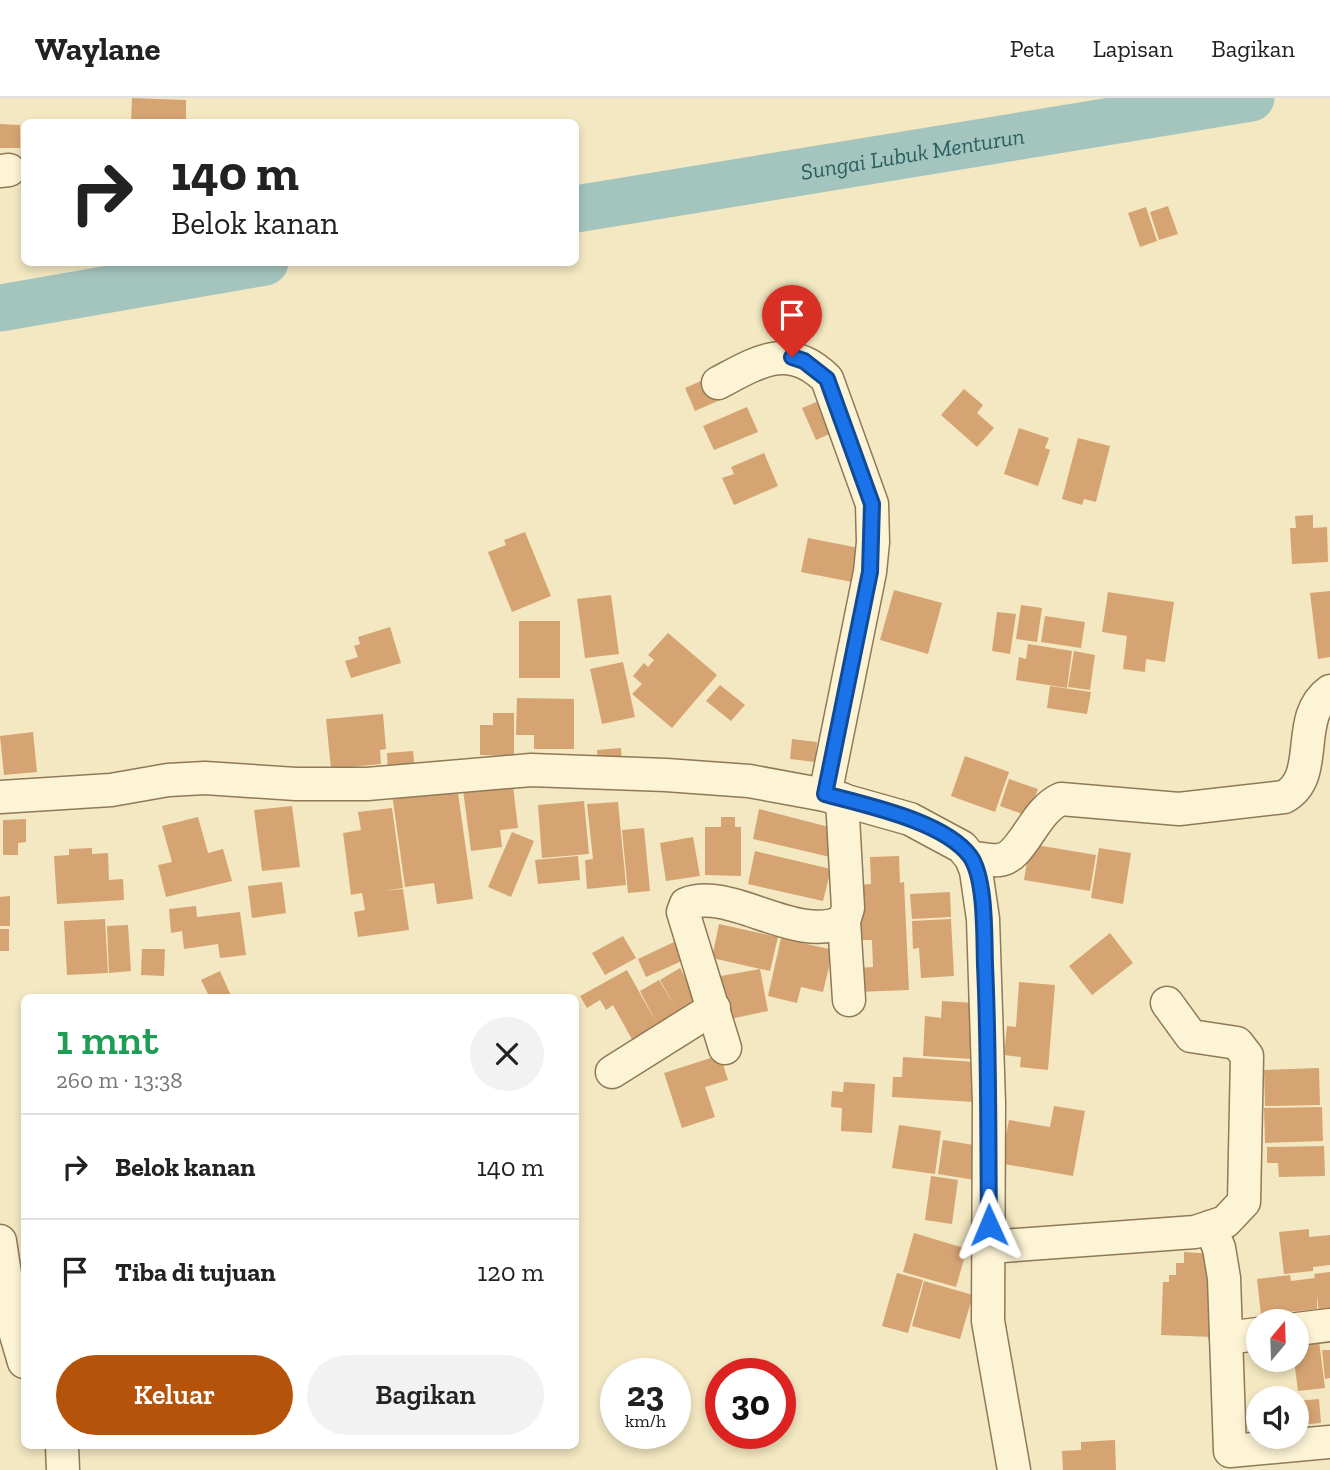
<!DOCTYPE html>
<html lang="id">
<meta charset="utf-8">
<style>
:root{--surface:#fff;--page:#f2f2f2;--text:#222;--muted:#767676;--line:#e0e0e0;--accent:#b45309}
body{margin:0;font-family:"Zilla Slab",serif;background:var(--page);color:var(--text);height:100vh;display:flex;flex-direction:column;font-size:26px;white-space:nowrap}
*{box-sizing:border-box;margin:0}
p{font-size:23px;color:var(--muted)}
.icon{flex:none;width:38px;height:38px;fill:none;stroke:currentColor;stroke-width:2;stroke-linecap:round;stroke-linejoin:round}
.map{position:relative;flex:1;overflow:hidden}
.panel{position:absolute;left:21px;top:896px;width:558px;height:455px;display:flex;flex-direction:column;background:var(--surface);border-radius:10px;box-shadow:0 4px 10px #0003}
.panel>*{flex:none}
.banner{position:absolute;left:21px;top:21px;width:558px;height:147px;border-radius:10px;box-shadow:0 4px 10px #0003;background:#fff;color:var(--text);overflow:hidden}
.needle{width:46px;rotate:19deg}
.buttons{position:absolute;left:1246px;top:1211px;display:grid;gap:14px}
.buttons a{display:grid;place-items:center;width:63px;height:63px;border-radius:50%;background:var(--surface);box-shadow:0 4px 10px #0003;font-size:35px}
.speed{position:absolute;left:600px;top:1260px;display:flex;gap:14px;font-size:35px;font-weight:700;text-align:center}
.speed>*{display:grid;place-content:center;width:91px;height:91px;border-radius:50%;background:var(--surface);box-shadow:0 4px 10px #0003;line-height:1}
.speed small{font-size:18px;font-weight:400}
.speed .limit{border:10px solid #d22;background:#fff;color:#111}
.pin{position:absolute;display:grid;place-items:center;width:60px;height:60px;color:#fff;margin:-72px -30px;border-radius:50% 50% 50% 0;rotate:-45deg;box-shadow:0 0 7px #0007}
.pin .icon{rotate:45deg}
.me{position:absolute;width:77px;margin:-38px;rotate:359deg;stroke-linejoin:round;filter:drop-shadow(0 0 5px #0008)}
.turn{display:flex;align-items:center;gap:24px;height:147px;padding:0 35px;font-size:32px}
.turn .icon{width:91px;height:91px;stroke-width:2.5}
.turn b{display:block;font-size:49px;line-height:60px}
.round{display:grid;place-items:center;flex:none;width:74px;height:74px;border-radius:37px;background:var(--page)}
.summary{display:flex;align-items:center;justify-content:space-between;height:119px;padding:0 35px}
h1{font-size:42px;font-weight:600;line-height:52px;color:#1e9e55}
.cta{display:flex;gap:14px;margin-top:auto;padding:14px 35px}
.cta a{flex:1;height:80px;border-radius:42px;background:var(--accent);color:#fff;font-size:28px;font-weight:600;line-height:80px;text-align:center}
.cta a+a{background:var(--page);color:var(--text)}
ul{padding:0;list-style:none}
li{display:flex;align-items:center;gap:21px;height:105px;padding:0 35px;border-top:2px solid var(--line)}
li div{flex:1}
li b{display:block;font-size:26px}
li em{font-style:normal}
header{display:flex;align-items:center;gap:42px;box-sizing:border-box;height:98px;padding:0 35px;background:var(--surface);border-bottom:2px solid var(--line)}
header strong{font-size:33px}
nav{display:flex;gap:38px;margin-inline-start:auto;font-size:24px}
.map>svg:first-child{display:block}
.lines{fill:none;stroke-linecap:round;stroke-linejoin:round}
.river{stroke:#a4c5be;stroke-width:47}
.building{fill:#d6a473}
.minor-casing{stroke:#8f7956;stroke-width:35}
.minor{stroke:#fdf4d6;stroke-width:32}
.route-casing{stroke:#114b97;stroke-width:18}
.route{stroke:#1a73e8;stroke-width:12}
.labels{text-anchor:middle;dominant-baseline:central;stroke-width:5;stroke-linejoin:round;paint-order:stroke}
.water-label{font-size:23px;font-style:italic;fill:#2a5e5f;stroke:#f9f1d2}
</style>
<header>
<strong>Waylane</strong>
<nav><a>Peta</a><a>Lapisan</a><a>Bagikan</a></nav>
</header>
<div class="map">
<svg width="1330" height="1372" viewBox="0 0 1330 1372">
<rect width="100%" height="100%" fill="#f3e8c2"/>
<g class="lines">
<g class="river">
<path id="s1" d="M576,111L1251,0"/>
<polyline points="0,210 265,164"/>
</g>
</g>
<g class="building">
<polygon points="132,0 186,2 186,24 131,24"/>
<polygon points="0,26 20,27 20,50 0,50"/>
<polygon points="1168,108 1178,136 1159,142 1150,114"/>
<polygon points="1146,109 1157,143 1140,149 1128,115"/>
<polygon points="710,279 720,302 695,313 685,290"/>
<polygon points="964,291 983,307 977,315 994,330 977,349 941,317"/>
<polygon points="826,300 839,332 816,342 802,310"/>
<polygon points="747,309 758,334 714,352 703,328"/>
<polygon points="1019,330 1049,340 1045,350 1050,352 1038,388 1004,376"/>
<polygon points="1078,340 1110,348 1096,404 1084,401 1082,407 1062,401"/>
<polygon points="764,355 778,388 734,407 722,380 734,376 731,369"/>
<polygon points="1313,417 1313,430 1327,429 1328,464 1292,466 1290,430 1296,430 1295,418"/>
<polygon points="525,434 551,498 512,514 488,454 506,447 504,442"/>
<polygon points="808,440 859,450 852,484 801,474"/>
<polygon points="894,492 942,505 928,556 880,542"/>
<polygon points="1330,493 1330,559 1318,561 1310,495"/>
<polygon points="1108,494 1174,504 1165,564 1146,561 1145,574 1123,571 1127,538 1102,534"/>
<polygon points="611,497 619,556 585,560 577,501"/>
<polygon points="1021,507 1042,510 1037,544 1016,541"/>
<polygon points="997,514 1016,516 1010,556 992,553"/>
<polygon points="1045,518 1085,524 1081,550 1041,544"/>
<rect x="519" y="523" width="41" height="57"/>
<polygon points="390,529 401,565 351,580 345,563 358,559 354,548 360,546 358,539"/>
<polygon points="668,535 717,577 672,630 632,596 642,586 633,578 644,565 648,569 654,562 648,557"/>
<polygon points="1028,546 1072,553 1067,590 1016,582 1019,559 1026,561"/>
<polygon points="1074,553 1095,557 1090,592 1068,589"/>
<polygon points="623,564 635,619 602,626 590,571"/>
<polygon points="720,587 745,607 731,623 706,603"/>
<polygon points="1050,588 1091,594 1087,616 1047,610"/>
<polygon points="517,600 574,601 574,651 534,651 534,637 516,637"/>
<polygon points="493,615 514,615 514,658 480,657 480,627 493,627"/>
<polygon points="383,616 386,651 380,652 381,666 331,671 326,621"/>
<polygon points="33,634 37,674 4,677 0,638"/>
<polygon points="792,641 817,644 815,664 790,661"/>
<polygon points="621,650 622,669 598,671 597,652"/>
<polygon points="413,653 415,672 388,674 387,655"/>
<polygon points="965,658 1009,674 995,714 951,698"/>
<polygon points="1009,681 1038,691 1028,718 1000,708"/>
<polygon points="462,684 513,688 518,730 500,732 502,749 471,753"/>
<polygon points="457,688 473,801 437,806 434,785 405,789 392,696"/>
<polygon points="584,703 589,756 542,760 538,707"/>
<polygon points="618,704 626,787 587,791 585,762 593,761 587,706"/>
<polygon points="292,708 300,769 262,773 254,712"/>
<polygon points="392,710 403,790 383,793 403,791 409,832 358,839 354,814 365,812 362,795 351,797 343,735 361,732 358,714"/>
<polygon points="759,711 837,731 830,759 753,741"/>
<polygon points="198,719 208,755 223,751 232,783 166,799 158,767 172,764 162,728"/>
<polygon points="721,719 735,719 735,729 741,729 741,778 705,777 705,729 721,729"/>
<polygon points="26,721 26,744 18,745 18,757 3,757 3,722"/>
<polygon points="644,730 650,793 628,795 622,732"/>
<polygon points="512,734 534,743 511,799 488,789"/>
<polygon points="693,739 700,778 666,783 660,745"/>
<polygon points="1030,746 1096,757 1090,793 1024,782"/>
<polygon points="92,750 92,756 108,755 109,782 123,781 124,802 57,806 54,758 69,757 69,751"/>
<polygon points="1099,750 1131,755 1123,806 1091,800"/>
<polygon points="755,753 831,771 823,803 748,786"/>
<polygon points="578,758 580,782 538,786 535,762"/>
<polygon points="899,758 900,785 904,784 909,892 857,894 856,870 873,869 872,842 861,842 859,787 871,786 870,759"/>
<polygon points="282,784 286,815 252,820 248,788"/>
<polygon points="950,794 951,819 912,821 910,796"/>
<polygon points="10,798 10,828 0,828 0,799"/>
<polygon points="196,808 197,819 240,814 246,857 220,860 218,846 184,851 182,833 171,835 169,811"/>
<polygon points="105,821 108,875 67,877 64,823"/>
<polygon points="951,821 954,878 921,880 919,850 913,851 912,823"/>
<polygon points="719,826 778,839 770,873 712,860"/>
<polygon points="128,827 131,873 109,875 107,828"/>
<rect x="0" y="831" width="9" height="22"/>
<polygon points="1110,835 1133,865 1092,897 1069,868"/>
<polygon points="623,838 636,860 605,877 592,855"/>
<polygon points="781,840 833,852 823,894 801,889 797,905 768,898"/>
<polygon points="674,844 682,863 646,879 638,861"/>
<polygon points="142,851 165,851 164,878 141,877"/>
<polygon points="680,870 700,906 634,945 613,907 606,912 600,902 587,910 580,898 627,872 657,926 640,893 659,882 676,910 660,882"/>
<polygon points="760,871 768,913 730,921 721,878"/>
<polygon points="220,873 232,900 210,900 201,882"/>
<polygon points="1019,884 1055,887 1048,972 1020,969 1021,959 1004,957 1007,928 1016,929"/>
<polygon points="942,903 975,905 972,961 923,958 925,918 941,920"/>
<polygon points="720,957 728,982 705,989 715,1019 682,1030 664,975"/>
<polygon points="903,959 975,964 974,1004 892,999 893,979 902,979"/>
<polygon points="1319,970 1320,1007 1265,1008 1264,972"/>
<polygon points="844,984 875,986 872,1035 841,1033 842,1010 831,1009 832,993 843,994"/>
<polygon points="1054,1008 1085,1013 1073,1078 993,1064 1003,1053 1009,1022 1050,1029"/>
<polygon points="1322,1009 1323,1043 1265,1045 1264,1010"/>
<polygon points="899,1027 941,1033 935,1076 892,1070"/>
<polygon points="943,1042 980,1048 975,1082 938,1076"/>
<polygon points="1324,1048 1325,1078 1279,1079 1278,1065 1267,1065 1267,1049"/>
<polygon points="931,1078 958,1082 952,1126 925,1122"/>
<polygon points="1309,1131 1309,1139 1330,1137 1330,1167 1313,1169 1313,1173 1284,1176 1279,1134"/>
<polygon points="914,1135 967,1151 956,1189 903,1174"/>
<polygon points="1184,1154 1216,1156 1213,1239 1161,1237 1163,1184 1169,1184 1169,1177 1176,1177 1176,1165 1184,1165"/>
<polygon points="1330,1174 1330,1216 1319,1217 1317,1197 1317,1211 1261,1217 1257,1181 1290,1177 1291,1183 1315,1180 1314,1176"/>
<polygon points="897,1175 923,1182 908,1235 882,1228"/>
<polygon points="924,1183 973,1197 960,1241 912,1228"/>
<polygon points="1319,1243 1325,1290 1298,1293 1294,1262 1299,1253 1298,1245"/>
<polygon points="1322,1252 1330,1252 1330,1280 1325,1281"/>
<polygon points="1319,1301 1321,1325 1297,1327 1297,1303"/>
<polygon points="1115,1342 1116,1372 1063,1372 1062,1353 1081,1352 1081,1344"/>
</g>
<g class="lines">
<g class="minor-casing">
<g id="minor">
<polyline points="0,73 9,72"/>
<path d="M718,285C758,264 789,243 827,281L872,406L873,444L870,474L825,697"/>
<polyline points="0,699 111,692 168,682 205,680 296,686 367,686 531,672 666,677 749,683 825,697 910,721 962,749 971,760 976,773 983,821 989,1005 988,1223 1014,1372"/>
<path d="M971,760C980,760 991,763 999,762C1023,760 1033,713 1061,701L1179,711L1284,699C1322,679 1293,619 1330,593"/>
<polyline points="844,823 849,902"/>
<path d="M725,950L683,814L686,806C730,788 797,847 844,823L848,810L842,701"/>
<polyline points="612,974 714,910"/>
<polyline points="1210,1129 1219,1150 1224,1180 1230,1353 1330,1344"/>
<polyline points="0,1143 12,1223 24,1264"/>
<polyline points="989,1149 1195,1134 1225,1124 1244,1104 1247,958 1237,945 1191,938 1167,905"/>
<polyline points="1297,1231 1330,1227"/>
<polyline points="1226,1240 1258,1236"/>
<polyline points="62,1348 63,1372"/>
</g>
</g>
<use href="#minor" class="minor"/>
</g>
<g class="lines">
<g class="route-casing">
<path id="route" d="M792,259L804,263L827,281L872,406L870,474L825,696C865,707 944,723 970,758C986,780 984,839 985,867C989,954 988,1040 989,1127"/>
</g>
<use href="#route" class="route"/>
</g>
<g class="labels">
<g class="water-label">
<text stroke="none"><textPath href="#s1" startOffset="341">Sungai Lubuk Menturun</textPath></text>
</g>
</g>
</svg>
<div class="buttons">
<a><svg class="needle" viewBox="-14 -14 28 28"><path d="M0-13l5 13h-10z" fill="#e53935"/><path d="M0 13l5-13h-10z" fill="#767676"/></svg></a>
<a><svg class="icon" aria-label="sound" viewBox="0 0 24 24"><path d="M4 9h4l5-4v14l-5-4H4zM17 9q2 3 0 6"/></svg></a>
</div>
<div class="speed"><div>23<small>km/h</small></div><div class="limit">30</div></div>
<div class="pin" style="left:792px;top:259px;background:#d93025"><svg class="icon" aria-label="arrive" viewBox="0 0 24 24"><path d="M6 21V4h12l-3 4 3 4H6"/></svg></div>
<svg class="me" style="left:989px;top:1127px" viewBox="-20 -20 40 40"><path d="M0-17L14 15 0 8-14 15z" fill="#1a73e8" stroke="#fff" stroke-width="4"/></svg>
<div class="banner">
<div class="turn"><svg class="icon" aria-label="right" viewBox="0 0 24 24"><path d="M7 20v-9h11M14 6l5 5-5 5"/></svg><div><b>140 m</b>Belok kanan</div></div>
</div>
<section class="panel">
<div class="summary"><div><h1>1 mnt</h1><p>260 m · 13:38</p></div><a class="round"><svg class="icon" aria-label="close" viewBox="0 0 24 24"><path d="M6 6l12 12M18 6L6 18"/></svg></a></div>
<ul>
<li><svg class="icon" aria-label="right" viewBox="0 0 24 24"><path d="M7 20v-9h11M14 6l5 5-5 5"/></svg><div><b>Belok kanan</b></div><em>140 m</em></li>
<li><svg class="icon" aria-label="arrive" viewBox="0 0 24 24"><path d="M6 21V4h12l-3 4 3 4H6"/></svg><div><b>Tiba di tujuan</b></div><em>120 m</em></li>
</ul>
<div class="cta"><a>Keluar</a><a>Bagikan</a></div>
</section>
</div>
